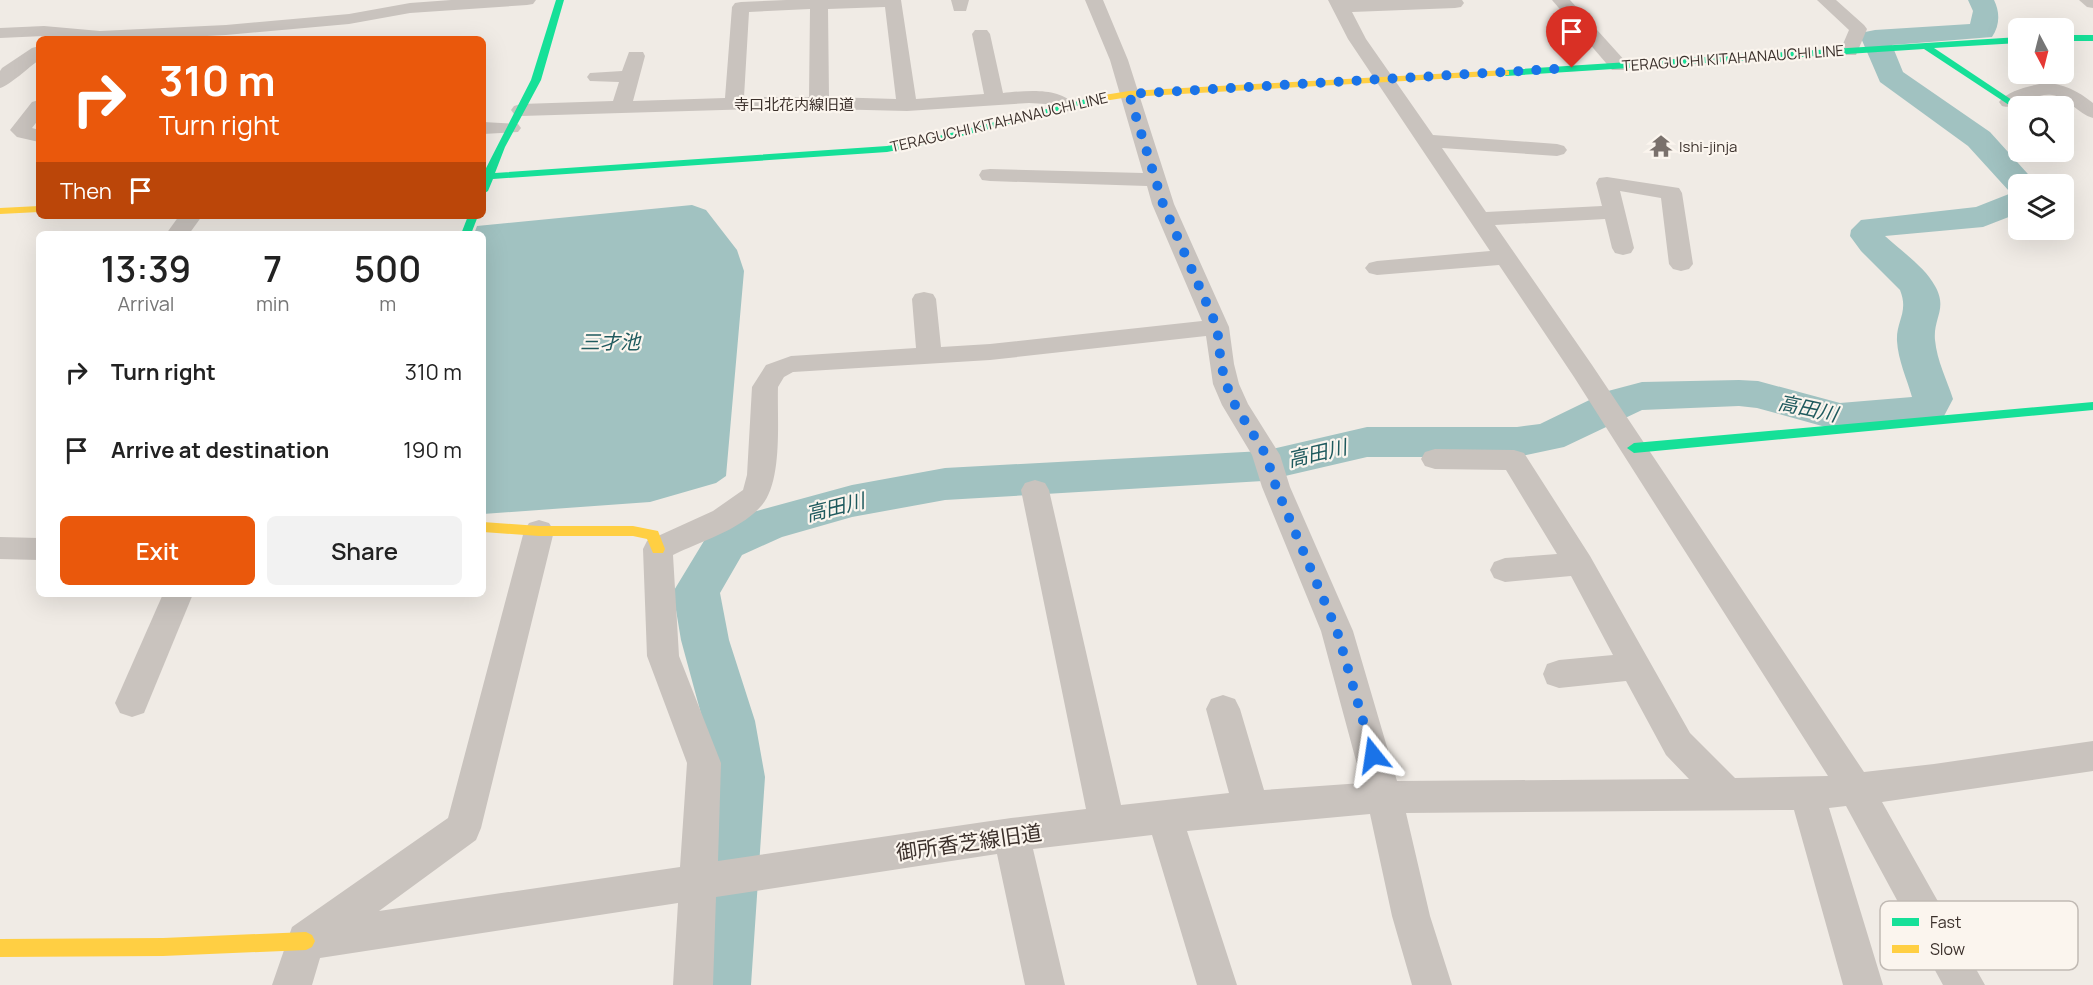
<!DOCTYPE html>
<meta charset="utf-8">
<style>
:root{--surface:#fff;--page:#f2f2f2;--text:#222;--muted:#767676;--accent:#ea580c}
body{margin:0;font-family:Manrope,"Noto Sans JP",sans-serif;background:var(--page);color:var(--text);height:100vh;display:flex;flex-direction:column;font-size:22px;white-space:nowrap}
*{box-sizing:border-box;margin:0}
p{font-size:20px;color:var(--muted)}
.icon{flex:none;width:33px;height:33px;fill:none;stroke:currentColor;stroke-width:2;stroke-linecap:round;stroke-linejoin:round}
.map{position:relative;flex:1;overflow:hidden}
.side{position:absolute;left:36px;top:231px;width:450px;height:366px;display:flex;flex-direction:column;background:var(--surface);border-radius:9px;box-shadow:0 6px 24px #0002}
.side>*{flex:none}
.hud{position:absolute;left:36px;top:36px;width:450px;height:183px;border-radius:9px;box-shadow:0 6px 24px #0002;background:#ea580c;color:#fff;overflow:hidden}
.needle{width:39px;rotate:173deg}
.controls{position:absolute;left:2008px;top:18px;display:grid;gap:12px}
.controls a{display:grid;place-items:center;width:66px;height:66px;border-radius:9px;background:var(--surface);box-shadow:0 6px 24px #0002;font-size:30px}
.pin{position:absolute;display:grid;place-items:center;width:51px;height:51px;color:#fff;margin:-62px -26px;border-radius:50% 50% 50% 0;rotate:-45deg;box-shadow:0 0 6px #0007}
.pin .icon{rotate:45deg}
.me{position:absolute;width:66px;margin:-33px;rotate:345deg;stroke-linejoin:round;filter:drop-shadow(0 0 4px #0008)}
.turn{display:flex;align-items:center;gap:21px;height:126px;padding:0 24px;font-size:27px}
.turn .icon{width:78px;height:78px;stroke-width:2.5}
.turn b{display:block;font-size:42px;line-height:51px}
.then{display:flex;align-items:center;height:57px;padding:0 24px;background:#0003;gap:12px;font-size:22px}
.eta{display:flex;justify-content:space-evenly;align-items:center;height:102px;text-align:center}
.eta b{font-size:36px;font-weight:600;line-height:42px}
.cta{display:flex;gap:12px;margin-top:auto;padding:12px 24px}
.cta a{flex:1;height:69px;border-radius:9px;background:var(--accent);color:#fff;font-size:24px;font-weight:600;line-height:69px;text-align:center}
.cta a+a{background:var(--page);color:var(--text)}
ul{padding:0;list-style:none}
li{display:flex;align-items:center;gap:18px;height:78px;padding:0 24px}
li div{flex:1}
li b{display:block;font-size:22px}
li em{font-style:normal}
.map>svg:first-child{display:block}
.water{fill:#a1c2c1}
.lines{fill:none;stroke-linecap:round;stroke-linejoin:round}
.river{fill:#a1c2c1;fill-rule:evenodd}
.street{fill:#c9c3be;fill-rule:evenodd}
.fast{fill:#16e098;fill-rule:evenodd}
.slow{fill:#ffcf43;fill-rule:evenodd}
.route{stroke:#1a73e8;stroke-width:10;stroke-dasharray:0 18}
.labels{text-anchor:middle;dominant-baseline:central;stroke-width:4.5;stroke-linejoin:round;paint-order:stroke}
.far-street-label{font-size:15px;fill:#3b302b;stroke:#fbf5ee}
.far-poi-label{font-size:15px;fill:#3b302b;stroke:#fbf5ee;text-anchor:start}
.water-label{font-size:20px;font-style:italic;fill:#1f5a5e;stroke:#fbf5ee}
.near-street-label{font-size:21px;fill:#3b302b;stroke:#fbf5ee}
.key{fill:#fbf5ee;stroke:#c1bab4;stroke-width:1.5}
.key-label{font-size:16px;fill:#3b302b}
</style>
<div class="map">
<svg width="2093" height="985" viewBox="0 0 2093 985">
<rect width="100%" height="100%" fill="#f0ebe5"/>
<polygon class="water" points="692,205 706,210 737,250 744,271 726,476 716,483 650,502 483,514 483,234 474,234 477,226"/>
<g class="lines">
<path class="river" d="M1968,0H1994C2000,12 2000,25 1992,37L1892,45L1903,72L1990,132L2037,184H2019V213L1983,227L1885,236C1901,251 1925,267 1935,286C1948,309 1933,318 1935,340C1937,361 1947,380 1953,399L1944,416L1923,424L1840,431L1757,408L1739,406L1642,410L1564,447L1517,457H1367L1263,481L945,500L852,517L782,537L742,555L720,593L729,640L755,721L765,777L751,985H691L711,777L703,721L681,640L673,592L710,531L753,512L852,485L945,468L1263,451L1367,427H1517L1540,424L1608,391L1642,382L1739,380L1758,381L1840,403L1912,397C1907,379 1898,360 1897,341C1896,321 1909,312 1900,290L1861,251L1850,236L1851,230L1861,220L1976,207L2014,192L2009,191L1968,146L1880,82L1861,38L1865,32L1875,30L1970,24L1973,11Z"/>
<g class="street">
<polygon points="451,0 536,0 533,4 527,5 410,13 349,24 226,35 151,39 73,39 44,36 0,38 0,28 44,26 100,31 226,25 349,14 410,3"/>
<path d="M786,0H901L916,99L984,94L972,34L975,30H987L990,34L1003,93C1024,91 1061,86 1075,106L1072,110L1065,112L1046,104L1029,103L907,111L786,108L521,116L514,114L511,110L514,106L521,104L613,101L619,82L590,81L587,77L590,73L622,71L629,52H643L645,56L633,101L725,98L732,7L735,3L741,2ZM885,7L896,99L829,97L828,9ZM810,9L809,97H744L749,12Z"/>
<polygon points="951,0 969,0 966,11 954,11"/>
<path d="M1085,0H1103L1128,60L1174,204L1229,327L1234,364L1239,384L1248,404L1280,455L1290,487L1353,631L1397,781L1689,779L1666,755L1626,681L1559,688L1547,684L1543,674L1547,664L1559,660L1613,655L1571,576L1505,582L1494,578L1490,570L1494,562L1505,558L1557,554L1506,470L1435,469L1425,466L1421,459L1425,452L1435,449L1514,450L1524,453L1590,556L1690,733L1735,778L1828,776L1574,377L1499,265L1377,275L1369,273L1365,268L1369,263L1377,261L1490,251L1348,39L1328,0H1462L1464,3L1461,7L1455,8L1352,12L1366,39L1433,135L1557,144L1564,146L1567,150L1564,154L1557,156L1442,148L1486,212L1602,206L1596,183L1599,178L1607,177L1679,188L1682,193L1693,264L1689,269L1681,271L1673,269L1669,264L1661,198L1620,191L1634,248L1631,253L1623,255L1615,253L1612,248L1605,219L1495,225L1592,365L1864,772L1934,764L2093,741V771L1882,802L1985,985H1943L1846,806L1829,808L1883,985H1843L1794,810L1406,813L1430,916L1452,985H1412L1392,916L1370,814L1187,831L1237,985H1197L1152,835L1033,849L1065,985H1025L997,854L716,897L713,985H673L678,903L320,958L312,985H272L292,927L448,818L524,531L529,523L539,520L549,523L554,531L481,828L476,840L379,911L680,867L687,763L647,656L643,549L647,541L713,511L743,490L747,475L752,387L766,365L791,356L916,348L912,299L915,294L924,292L933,294L936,299L941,347L990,344L1202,321L1152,204L1147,186L990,181L982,180L979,175L982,170L990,169L1143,173L1110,60ZM1206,336L1213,384L1222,405L1252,455L1262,487L1321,631L1362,783L1264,790L1240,709L1235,699L1223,695L1211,699L1206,709L1229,793L1121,805L1049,490L1045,483L1035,480L1025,483L1021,490L1086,809L1011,818L718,861L721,763L679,656L673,555C701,541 741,530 762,505C783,480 777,419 778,387L784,377L793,372L990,360Z"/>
<polygon points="1552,0 1570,0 1626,62 1628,66 1626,70 1612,70"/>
<polygon points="1817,0 1836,0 1864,25 1867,29 1856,55 1842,55 1840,51 1849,30"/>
<polygon points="2079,0 2093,0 2093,8 2087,7"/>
<path d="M39,46V60C29,67 9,86 0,88V71L2,68L32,48Z"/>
<path d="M2044,83C2063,83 2078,91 2093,103V118C2078,114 2068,97 2052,95C2034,92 2020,111 2002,106L1999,102C2008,90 2030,86 2044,83Z"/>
<polygon points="39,100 39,119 32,128 39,130 39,142 17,137 10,130 32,102"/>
<polygon points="483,122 518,124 521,128 518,132 483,134"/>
<polygon points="179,216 202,216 189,234 166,234"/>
<polygon points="0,537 39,538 39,560 0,559"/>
<polygon points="163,594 193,594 144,713 132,717 120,713 115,703"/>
</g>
<g class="fast">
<polygon points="556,0 564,0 541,80 505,147 495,173 887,146 943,135 1098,96 1103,99 943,141 887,152 493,179 488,191 483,194 483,174 531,80"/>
<rect x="2064" y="35" width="29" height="6"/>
<polygon points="2019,37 2019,43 1934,48 2012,100 2014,102 2009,105 1924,49 1506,76 1502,73 1506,70"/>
<polygon points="468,216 478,216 471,234 461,234"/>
<polygon points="2093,402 2093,410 1634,453 1627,448 1634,443"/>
</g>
<g class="slow">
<polygon points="1506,70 1509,71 1509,75 1129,97 1098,102 1093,99 1098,96 1129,91"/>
<polygon points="39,206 39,212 0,214 0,208"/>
<polygon points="483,522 539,526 633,526 658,531 665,549 663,553 653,553 647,539 633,536 539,536 483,532"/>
<polygon points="306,932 312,935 315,941 312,947 306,950 163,956 0,957 0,939 163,938"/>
</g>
</g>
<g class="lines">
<polyline class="route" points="1373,755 1337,631 1276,487 1266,455 1235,405 1226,384 1221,364 1217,327 1163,204 1129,94 1572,68"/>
</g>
<defs>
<g id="temple-bare" transform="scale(1.8)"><path d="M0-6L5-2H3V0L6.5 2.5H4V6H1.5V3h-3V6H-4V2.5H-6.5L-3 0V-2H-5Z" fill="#7a716c" stroke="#fbf5ee" stroke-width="2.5" paint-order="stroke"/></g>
</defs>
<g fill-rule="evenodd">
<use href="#temple-bare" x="1661" y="146"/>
</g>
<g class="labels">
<g class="far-street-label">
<text transform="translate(1733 58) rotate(-4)">TERAGUCHI KITAHANAUCHI LINE</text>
<text x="794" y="104">寺口北花内線旧道</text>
<text transform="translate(999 122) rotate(-13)">TERAGUCHI KITAHANAUCHI LINE</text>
</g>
<g class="far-poi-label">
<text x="1679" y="146">Ishi-jinja</text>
</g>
<g class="water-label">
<text x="610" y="341">三才池</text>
<text transform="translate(1808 408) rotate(12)">高田川</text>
<text transform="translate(1317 453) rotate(-13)">高田川</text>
<text transform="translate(835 507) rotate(-14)">高田川</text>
</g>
<g class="near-street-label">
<text transform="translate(969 842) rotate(-8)">御所香芝線旧道</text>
</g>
</g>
<rect x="1880" y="901" width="198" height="69" rx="9" class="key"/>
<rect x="1892" y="918" width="27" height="8" fill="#16e098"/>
<rect x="1892" y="945" width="27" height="8" fill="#ffcf43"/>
<g class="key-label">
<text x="1930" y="928">Fast</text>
<text x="1930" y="955">Slow</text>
</g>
</svg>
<div class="controls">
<a><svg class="needle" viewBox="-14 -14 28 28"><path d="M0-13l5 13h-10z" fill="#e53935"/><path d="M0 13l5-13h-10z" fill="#767676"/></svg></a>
<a><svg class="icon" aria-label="search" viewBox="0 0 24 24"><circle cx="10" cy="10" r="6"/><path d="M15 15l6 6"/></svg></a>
<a><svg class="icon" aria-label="layers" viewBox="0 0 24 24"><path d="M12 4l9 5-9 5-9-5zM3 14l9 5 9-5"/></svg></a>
</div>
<div class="pin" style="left:1572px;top:68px;background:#d93025"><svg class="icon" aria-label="arrive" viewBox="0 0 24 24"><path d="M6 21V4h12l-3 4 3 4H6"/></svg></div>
<svg class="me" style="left:1373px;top:755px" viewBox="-20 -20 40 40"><path d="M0-17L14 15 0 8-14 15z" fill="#1a73e8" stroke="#fff" stroke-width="4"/></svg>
<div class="hud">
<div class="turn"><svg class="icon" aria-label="right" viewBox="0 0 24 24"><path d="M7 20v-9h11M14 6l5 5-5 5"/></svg><div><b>310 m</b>Turn right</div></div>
<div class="then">Then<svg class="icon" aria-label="arrive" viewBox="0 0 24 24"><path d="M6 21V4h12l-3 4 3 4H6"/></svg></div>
</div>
<section class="side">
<div class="eta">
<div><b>13:39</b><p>Arrival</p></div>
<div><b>7</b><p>min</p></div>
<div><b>500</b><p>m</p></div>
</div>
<ul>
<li><svg class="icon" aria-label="right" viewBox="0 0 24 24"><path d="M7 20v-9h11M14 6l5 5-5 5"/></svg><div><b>Turn right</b></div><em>310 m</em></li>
<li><svg class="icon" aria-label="arrive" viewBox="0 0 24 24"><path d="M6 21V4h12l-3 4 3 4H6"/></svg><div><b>Arrive at destination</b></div><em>190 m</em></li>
</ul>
<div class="cta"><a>Exit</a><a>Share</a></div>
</section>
</div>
